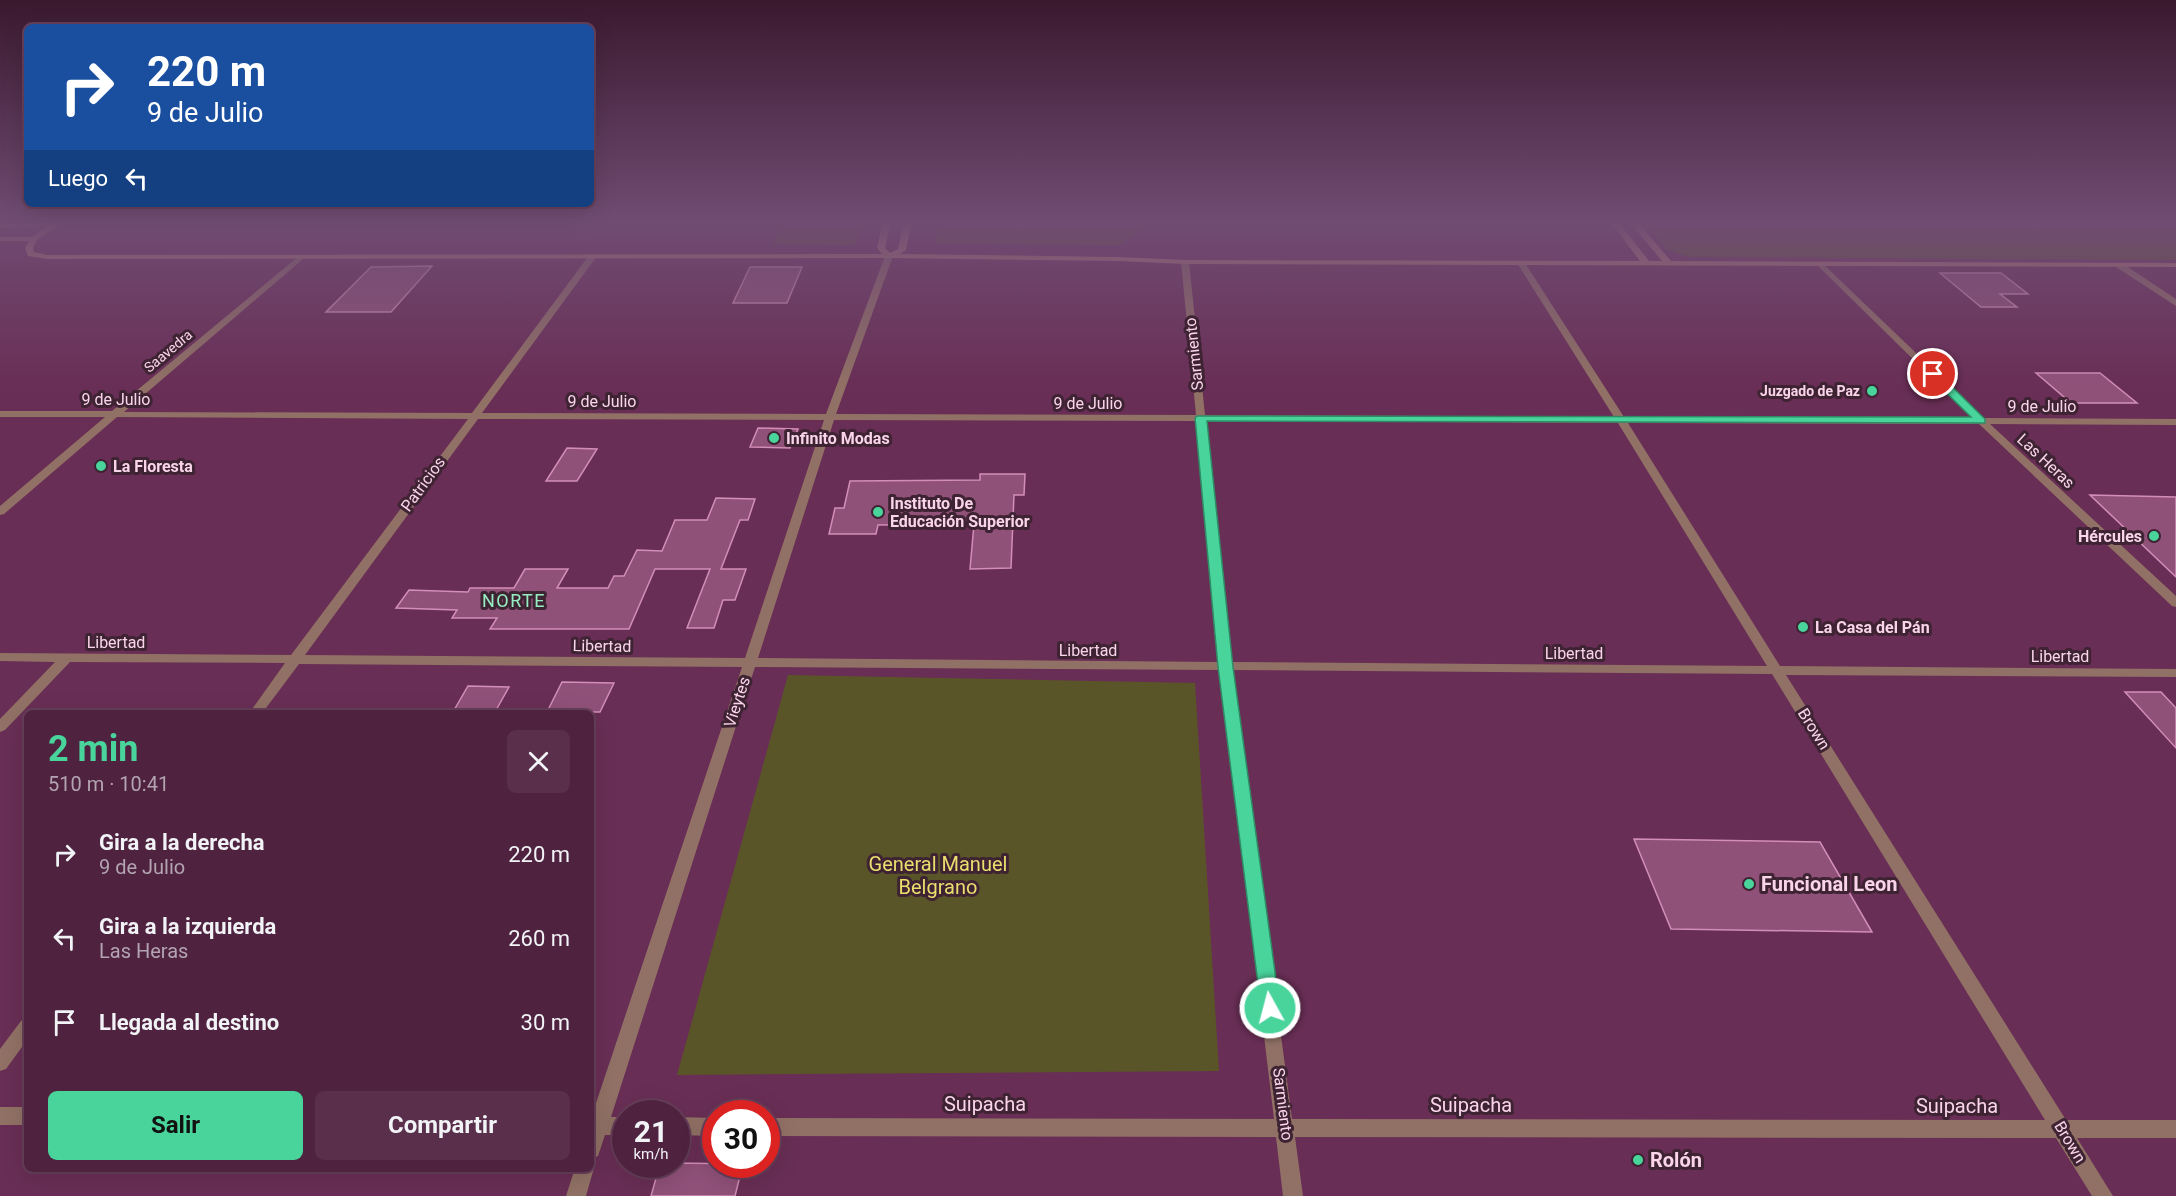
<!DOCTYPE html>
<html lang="es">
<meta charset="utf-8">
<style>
:root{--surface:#4f2240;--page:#592f4b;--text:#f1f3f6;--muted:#b3a4b1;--line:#663f59;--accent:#49d49c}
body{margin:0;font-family:Roboto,sans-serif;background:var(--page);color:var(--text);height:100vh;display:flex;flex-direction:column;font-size:22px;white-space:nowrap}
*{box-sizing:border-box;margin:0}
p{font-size:20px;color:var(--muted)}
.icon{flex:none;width:33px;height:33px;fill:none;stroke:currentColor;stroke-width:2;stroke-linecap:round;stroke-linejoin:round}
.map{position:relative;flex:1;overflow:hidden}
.drawer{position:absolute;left:24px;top:710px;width:570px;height:462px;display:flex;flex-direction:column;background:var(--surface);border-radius:9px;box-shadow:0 6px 24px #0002,0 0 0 2px var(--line)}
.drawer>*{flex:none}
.guide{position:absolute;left:24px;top:24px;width:570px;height:183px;border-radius:9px;box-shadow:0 6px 24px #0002,0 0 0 2px var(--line);background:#1a4fa0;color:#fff;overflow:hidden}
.speed{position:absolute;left:612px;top:1100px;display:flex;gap:12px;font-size:30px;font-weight:700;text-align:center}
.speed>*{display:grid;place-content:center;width:78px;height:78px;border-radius:50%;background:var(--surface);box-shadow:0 6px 24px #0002,0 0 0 2px var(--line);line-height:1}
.speed small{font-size:15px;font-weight:400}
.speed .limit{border:9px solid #d22;background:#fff;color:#111}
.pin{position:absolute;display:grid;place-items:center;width:51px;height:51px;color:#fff;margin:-26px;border:3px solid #fff;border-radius:50%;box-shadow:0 2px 6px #0007}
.me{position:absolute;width:66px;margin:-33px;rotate:353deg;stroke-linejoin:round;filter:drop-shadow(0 0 4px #0008)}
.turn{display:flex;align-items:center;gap:21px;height:126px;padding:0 24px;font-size:27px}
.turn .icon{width:78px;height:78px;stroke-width:2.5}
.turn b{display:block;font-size:42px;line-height:51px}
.then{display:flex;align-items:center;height:57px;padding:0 24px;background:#0003;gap:12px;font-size:22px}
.round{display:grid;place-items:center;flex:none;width:63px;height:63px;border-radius:9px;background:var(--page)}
.headline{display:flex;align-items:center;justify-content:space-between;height:102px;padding:0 24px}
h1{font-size:36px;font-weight:700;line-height:45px;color:var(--accent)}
.cta{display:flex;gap:12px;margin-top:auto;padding:12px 24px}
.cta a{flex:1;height:69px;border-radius:9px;background:var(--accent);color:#111;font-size:24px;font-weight:700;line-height:69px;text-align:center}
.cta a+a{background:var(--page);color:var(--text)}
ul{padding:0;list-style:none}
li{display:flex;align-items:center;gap:18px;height:84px;padding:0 24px}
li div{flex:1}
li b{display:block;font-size:22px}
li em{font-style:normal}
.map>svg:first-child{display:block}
.green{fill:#5a5528}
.building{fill:#905179;stroke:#d28eb7;stroke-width:1.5}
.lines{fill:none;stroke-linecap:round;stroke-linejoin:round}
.street{fill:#917165;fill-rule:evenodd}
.secondary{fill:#b98875;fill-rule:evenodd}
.route{fill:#49d49c;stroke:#2f8a65;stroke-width:1.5}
.poi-dot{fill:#49d49c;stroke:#3e2333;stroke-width:2}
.labels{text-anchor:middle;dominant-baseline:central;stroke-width:6;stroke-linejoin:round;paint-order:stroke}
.far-street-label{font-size:14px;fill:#fad5ea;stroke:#3e2333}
.far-poi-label{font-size:14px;font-weight:bold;fill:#fad5ea;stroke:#3e2333;text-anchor:end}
.street-label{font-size:16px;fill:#fad5ea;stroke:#3e2333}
.poi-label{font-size:16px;font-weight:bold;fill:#fad5ea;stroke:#3e2333;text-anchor:start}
.neighbourhood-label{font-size:18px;letter-spacing:1.5px;fill:#97ecc3;stroke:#3e2333}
.near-park-label{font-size:20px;fill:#ebde6e;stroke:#3e2333}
.near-poi-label{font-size:20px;font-weight:bold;fill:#fad5ea;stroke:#3e2333;text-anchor:start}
.near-street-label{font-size:20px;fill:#fad5ea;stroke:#3e2333}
</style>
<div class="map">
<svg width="2176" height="1196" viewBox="0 0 2176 1196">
<rect width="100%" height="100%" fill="#692e55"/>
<g class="green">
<polygon points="785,220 864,220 854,245 773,244"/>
<polygon points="939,220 1153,220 1120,245 935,243"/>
<polygon points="1641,220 2176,220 2176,260 1688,257 1666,249"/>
<polygon points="788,675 1195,683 1219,1071 677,1075"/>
</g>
<g class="building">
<polygon points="432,266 391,312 326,312 371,267"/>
<polygon points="750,267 802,267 787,303 733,303"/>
<polygon points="1940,273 2001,273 2028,294 2000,294 2017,307 1981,307"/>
<polygon points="2036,373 2100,373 2137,403 2071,403"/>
<polygon points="758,428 798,429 790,448 750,447"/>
<polygon points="567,448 597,449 577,481 546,481"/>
<polygon points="980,474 1025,474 1024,495 1014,495 1011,568 970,569 974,524 878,525 876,534 829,534 835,508 844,508 850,481 980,480"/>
<polygon points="2090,495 2176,497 2176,577"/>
<polygon points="716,498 755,499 748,520 740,520 721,569 746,569 735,600 723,600 714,628 687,628 710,569 655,569 629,629 490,629 497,618 452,618 457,610 396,608 409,590 468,592 470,588 514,588 525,569 568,569 557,588 608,588 614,576 624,576 637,550 662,551 675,520 707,520"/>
<polygon points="562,682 614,683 600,712 547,712"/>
<polygon points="468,686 509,687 495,712 453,712"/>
<polygon points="2125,692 2161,692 2176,708 2176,748"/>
<polygon points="1634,839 1820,842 1872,932 1671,929"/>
<polygon points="676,1163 743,1164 735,1196 651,1196 660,1164"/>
</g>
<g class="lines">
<g class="street">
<path d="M590,254L597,256L482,413L826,414L885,256L889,254L893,256L836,414L1196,415L1181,262L1185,260L1189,262L1205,415L1614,417L1517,263L1521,261L1525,263L1624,417L1973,418L1818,266V262H1821L1984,418L2176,419V425L1990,424L2176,596V607L2172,606L1979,424L1628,423L1780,666L2176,669V677L1786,675L2066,1120H2176V1138H2077L2113,1196H2092L2056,1138L1295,1137L1303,1196H1283L1276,1137L766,1136V1118L1274,1119L1220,670L755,667L611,1117H626V1135H605L598,1156L591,1159V1118L742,667L299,664L263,712H250L285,663L70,662L5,730L0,732V719L55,662L0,661V653L291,655L468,419L117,417L4,514L0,515V506L105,417H0V411H112L299,256H302V260L124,412L472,413ZM478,419L824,420L745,658L305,655ZM834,420L1196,421L1219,662L758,658ZM1206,421L1618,423L1767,666L1232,662ZM1233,670L1772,674L2045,1120L1292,1119Z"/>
<polygon points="2116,263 2122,263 2176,299 2176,306 2116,267"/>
<polygon points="27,1018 27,1040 6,1069 0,1071 0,1049 21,1021"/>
<rect x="0" y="1107" width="27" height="18"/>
<polygon points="676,1117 716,1118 716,1136 676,1135"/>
<polygon points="591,1161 594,1168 586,1196 566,1196 575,1168 591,1168"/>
</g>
<polygon class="secondary" points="57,220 66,220 37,240 33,248 34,252 47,255 882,254 877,248 883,220 891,220 885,248 890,253 898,249 904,220 912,220 906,250 900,254 1118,257 1185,260 1640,261 1609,220 1617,220 1649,261 1662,261 1628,220 1636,220 1671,261 2176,263 2176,267 1185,264 1118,261 889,258 47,259 28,256 25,248 29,241 0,241 0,237 32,237 46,227 0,228 0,224 53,223"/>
</g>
<linearGradient id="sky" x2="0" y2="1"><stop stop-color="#3a192f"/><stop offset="0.57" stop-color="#704c73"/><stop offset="1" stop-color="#704c73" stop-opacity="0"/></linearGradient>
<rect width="2176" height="388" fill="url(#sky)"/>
<polygon class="route" points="1933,371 1937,372 1985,419 1985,423 1207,421 1233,667 1280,1008 1277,1014 1270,1016 1264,1014 1261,1008 1218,667 1195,418 1197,416 1971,417 1929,376 1928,374"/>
<g class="poi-dot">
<circle cx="1872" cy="391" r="6"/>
<circle cx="774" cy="438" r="6"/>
<circle cx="101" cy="466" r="6"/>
<circle cx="878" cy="512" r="6"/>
<circle cx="2154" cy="536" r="6"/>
<circle cx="1803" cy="627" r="6"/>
<circle cx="1749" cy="884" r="6"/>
<circle cx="1638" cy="1160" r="6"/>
</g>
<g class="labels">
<g class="far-street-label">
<text transform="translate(168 351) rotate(-40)">Saavedra</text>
</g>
<g class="far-poi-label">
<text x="1860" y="391">Juzgado de Paz</text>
</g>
<g class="street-label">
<text transform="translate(1194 354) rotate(-96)">Sarmiento</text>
<text x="116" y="399">9 de Julio</text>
<text x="602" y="401">9 de Julio</text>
<text x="1088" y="403">9 de Julio</text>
<text x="2042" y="406">9 de Julio</text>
<text transform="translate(2046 461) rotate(43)">Las Heras</text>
<text transform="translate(423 484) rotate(-54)">Patricios</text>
<text x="116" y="642">Libertad</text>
<text transform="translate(602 646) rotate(1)">Libertad</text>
<text x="1088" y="650">Libertad</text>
<text x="1574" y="653">Libertad</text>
<text x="2060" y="656">Libertad</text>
<text transform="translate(737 702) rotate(-72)">Vieytes</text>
<text transform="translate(1814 729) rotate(58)">Brown</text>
<text transform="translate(1283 1104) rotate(83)">Sarmiento</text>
<text transform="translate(2070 1142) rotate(59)">Brown</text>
</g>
<g class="poi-label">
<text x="786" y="438">Infinito Modas</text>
<text x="113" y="466">La Floresta</text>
<text x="890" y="503">Instituto De<tspan x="890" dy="18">Educación Superior</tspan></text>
<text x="2142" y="536" text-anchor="end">Hércules</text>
<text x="1815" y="627">La Casa del Pán</text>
</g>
<g class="neighbourhood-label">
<text x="514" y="600">NORTE</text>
</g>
<g class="near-park-label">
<text x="938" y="864">General Manuel<tspan x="938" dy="23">Belgrano</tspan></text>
</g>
<g class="near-poi-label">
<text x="1761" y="884">Funcional Leon</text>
<text x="1650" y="1160">Rolón</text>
</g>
<g class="near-street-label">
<text x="985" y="1104">Suipacha</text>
<text x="1471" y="1105">Suipacha</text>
<text x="1957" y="1106">Suipacha</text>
</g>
</g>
</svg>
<div class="speed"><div>21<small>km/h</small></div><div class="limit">30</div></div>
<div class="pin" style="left:1933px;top:374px;background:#d93025"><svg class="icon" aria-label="arrive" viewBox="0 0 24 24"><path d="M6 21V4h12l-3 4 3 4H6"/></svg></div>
<svg class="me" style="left:1270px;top:1008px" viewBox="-20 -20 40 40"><circle r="17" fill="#49d49c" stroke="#fff" stroke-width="3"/><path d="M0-11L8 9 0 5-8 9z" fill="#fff"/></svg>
<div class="guide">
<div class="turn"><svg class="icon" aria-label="right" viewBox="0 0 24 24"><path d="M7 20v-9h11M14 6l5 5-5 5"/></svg><div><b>220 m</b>9 de Julio</div></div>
<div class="then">Luego<svg class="icon" aria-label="left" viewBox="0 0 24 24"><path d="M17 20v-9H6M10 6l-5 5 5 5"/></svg></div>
</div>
<section class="drawer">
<div class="headline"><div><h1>2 min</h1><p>510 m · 10:41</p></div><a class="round"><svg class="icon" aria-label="close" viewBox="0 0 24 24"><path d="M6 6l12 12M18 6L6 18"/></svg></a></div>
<ul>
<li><svg class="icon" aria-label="right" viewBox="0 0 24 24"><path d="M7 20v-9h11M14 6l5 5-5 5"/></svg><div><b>Gira a la derecha</b><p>9 de Julio</p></div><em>220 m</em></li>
<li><svg class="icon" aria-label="left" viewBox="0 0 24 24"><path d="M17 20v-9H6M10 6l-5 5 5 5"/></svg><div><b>Gira a la izquierda</b><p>Las Heras</p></div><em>260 m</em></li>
<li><svg class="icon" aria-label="arrive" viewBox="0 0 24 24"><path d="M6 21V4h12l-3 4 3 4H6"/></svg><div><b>Llegada al destino</b></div><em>30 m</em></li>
</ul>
<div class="cta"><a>Salir</a><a>Compartir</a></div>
</section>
</div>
